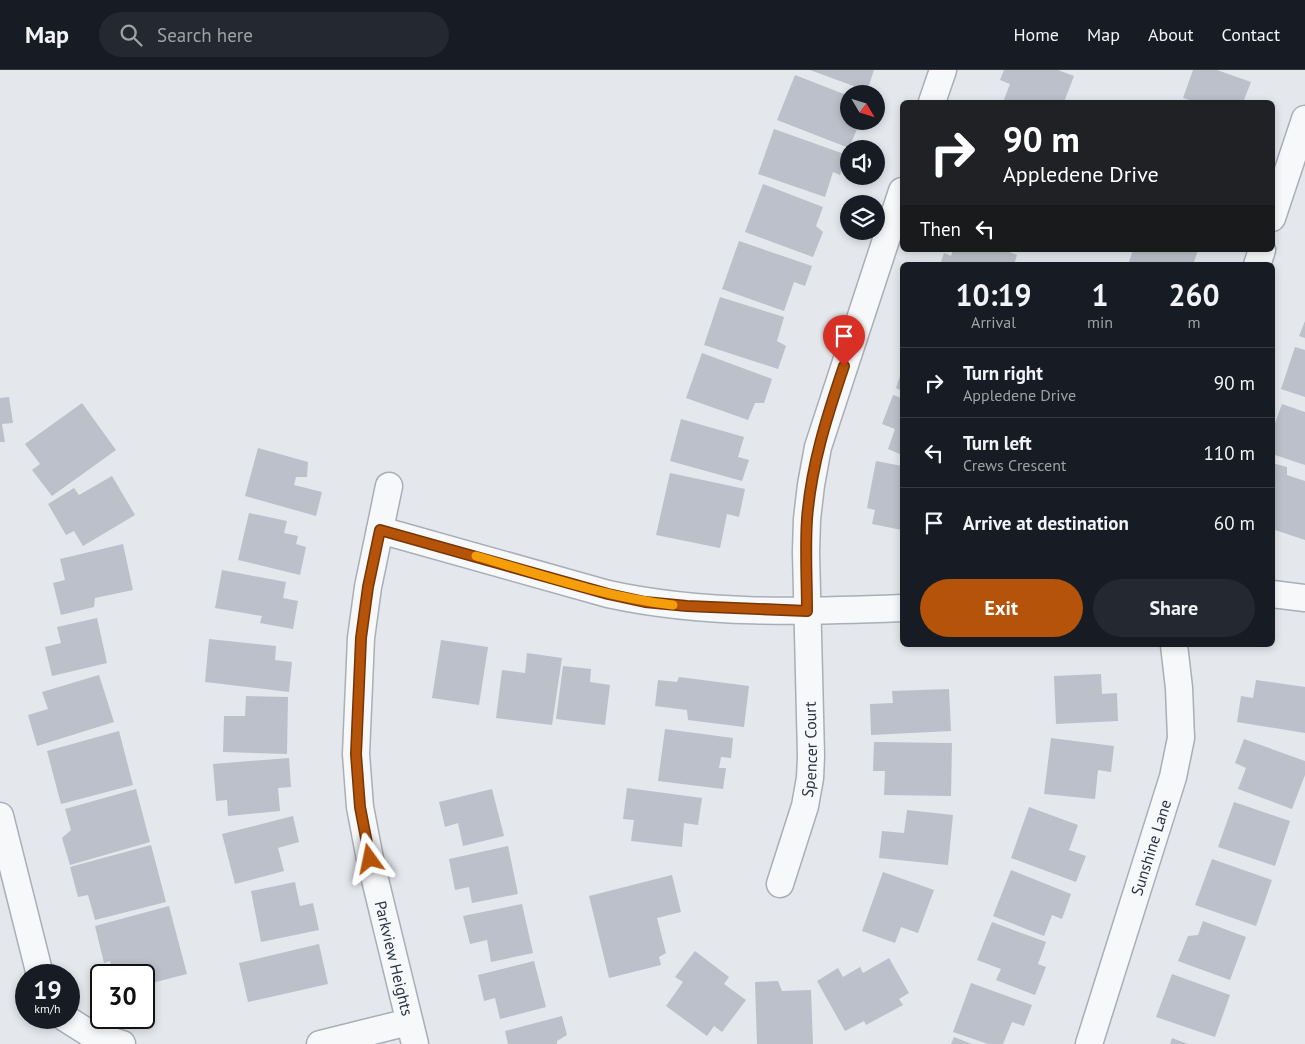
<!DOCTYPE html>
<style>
:root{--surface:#171b24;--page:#242831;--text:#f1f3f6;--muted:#9ea1a6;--line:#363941;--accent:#b45309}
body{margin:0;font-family:"PT Sans",sans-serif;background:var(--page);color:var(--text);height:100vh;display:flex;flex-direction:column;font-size:19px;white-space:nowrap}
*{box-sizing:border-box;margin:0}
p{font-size:16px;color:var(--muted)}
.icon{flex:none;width:28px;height:28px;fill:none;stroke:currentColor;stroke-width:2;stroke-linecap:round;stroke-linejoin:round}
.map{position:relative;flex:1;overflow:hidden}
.panel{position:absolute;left:900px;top:192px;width:375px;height:385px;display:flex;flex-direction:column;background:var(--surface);border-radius:8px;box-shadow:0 2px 8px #0003}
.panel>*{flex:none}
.banner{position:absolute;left:900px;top:30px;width:375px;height:152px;border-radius:8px;box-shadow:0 2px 8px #0003;background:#202124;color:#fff;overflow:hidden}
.needle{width:32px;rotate:128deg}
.controls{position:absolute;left:840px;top:15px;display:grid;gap:10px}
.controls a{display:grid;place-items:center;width:45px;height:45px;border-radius:50%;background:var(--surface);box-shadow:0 2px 8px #0003;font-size:25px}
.speed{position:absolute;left:15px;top:894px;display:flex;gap:10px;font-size:25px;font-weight:700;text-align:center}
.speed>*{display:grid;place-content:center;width:65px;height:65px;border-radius:50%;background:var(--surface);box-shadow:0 2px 8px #0003;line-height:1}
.speed small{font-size:12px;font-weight:400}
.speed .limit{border:2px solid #111;border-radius:8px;background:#fff;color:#111}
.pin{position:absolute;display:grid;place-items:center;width:42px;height:42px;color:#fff;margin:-51px -21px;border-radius:50% 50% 50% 0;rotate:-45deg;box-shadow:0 0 5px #0007}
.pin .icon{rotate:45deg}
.me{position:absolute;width:55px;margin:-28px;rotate:348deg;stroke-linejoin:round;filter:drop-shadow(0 0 4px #0008)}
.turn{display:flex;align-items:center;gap:18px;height:105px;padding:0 20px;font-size:22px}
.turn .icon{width:65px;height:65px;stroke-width:2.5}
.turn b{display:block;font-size:35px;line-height:42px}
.then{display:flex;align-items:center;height:48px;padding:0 20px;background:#0003;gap:10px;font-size:19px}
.eta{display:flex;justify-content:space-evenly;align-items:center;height:85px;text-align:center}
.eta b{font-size:30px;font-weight:600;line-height:35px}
.action{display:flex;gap:10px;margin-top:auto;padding:10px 20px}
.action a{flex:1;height:58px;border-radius:30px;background:var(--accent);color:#fff;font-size:20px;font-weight:600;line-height:58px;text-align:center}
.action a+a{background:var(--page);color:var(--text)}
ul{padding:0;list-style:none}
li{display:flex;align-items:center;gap:15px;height:70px;padding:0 20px;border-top:1px solid var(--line)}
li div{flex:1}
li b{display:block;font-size:19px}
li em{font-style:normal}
header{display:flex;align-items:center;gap:30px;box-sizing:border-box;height:70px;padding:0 25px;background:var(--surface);border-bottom:1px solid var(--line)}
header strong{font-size:24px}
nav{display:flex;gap:28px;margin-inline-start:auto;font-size:18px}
.search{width:350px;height:45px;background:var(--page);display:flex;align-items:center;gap:12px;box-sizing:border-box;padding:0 18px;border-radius:28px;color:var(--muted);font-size:19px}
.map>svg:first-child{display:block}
.building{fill:#bbc0ca}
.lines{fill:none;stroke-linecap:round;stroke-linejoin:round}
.street-casing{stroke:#a9aeb7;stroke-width:29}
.street{stroke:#f7f8fa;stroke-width:26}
.route-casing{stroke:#753606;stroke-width:12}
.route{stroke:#b45309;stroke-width:9}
.slow{stroke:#f59e0b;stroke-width:9}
.labels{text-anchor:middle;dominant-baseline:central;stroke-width:4;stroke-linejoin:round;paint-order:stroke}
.street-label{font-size:16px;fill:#2b3445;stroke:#f4f6f9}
</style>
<header>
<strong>Map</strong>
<div class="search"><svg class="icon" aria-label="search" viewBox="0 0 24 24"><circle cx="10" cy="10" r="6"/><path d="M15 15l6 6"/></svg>Search here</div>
<nav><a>Home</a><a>Map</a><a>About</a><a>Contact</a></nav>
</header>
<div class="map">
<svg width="1305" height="974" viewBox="0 0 1305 974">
<rect width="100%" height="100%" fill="#e4e7ec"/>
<g class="building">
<polygon points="810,0 874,0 867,21"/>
<polygon points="1004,0 1058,0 1074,6 1064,32 1003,32 1010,14 1000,10"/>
<polygon points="1193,0 1217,0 1251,12 1244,30 1247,32 1196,32 1183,28"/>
<polygon points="795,5 849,26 849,51 860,52 849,78 777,50"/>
<polygon points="774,59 847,85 840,105 833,102 825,127 758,104"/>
<polygon points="763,114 823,137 816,156 823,162 813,187 745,162"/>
<polygon points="739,171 812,196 805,216 794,212 784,241 722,219"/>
<polygon points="953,180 1004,180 1017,185 1014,195 940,195 944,183 951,186"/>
<polygon points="1133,180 1198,180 1193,195 1128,195"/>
<polygon points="720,227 784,247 777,271 786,276 778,299 704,275"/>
<polygon points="1305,251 1305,268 1299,266"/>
<polygon points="1295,277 1305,280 1305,327 1281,319"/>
<polygon points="702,283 772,309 764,333 755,333 748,350 686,328"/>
<polygon points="902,300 902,321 896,318"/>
<polygon points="893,325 902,328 902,385 888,379 895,359 882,354"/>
<polygon points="9,327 13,353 2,354 5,372 0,372 0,328"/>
<polygon points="82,333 116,380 52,426 32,400 40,394 25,374"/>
<polygon points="1282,334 1305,342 1305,395 1272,384 1272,355 1274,356"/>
<polygon points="681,349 744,367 738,387 749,390 742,411 670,391"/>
<polygon points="258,378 308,392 307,407 296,407 294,415 322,422 316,446 245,426"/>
<polygon points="876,391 902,396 902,460 872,454 875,440 867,438"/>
<polygon points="1272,393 1287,397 1287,405 1305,411 1305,470 1272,459"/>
<polygon points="670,403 745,419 739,447 727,444 720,478 656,465"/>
<polygon points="112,406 135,445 83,476 74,461 66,465 48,434 74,418 79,425"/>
<polygon points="249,443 287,451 284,463 298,466 296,474 306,477 300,505 238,490"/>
<polygon points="123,474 133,520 95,528 94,537 61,545 53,513 65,510 60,489"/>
<polygon points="222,500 286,512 283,528 298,531 293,559 260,553 262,546 215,538"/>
<polygon points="97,548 107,593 52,606 45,577 61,573 57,557"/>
<polygon points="209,569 276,576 275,590 292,592 289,622 205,612"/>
<polygon points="441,570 488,577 479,635 432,628"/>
<polygon points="527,583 562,588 552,655 496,648 502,600 525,603"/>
<polygon points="563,596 591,599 590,612 610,615 605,655 556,649"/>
<polygon points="1101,604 1102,624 1117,623 1118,651 1056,654 1054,606"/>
<polygon points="99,605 114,652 37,676 28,645 48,639 42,622"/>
<polygon points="679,607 749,616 744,657 688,650 687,640 655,636 658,610 677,612"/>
<polygon points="1256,610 1305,617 1305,663 1237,652 1241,626 1253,628"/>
<polygon points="949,619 951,661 871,665 870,634 893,633 892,621"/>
<polygon points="246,626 288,627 287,684 223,682 224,646 245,646"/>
<polygon points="665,659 733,668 731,688 721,687 719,698 726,698 723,719 658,711"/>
<polygon points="119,661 133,715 61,734 47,681"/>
<polygon points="1051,668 1114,676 1111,702 1098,700 1095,729 1044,724"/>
<polygon points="1244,669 1305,691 1305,705 1292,739 1238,719 1246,698 1235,693"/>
<polygon points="874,672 952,673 951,726 884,725 885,701 873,701"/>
<polygon points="289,688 291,717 278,718 280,741 228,746 227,730 216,731 213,694"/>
<polygon points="627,718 702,728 698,755 684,753 682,777 631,771 634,750 623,749"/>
<polygon points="136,719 150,772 70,795 62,768 71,760 65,739"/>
<polygon points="492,719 504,766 463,776 458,753 445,757 439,732"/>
<polygon points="1234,732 1290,751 1275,796 1218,777"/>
<polygon points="1029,737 1078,755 1069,780 1086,786 1076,812 1011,788"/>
<polygon points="907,740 953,745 948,795 879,788 882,761 904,763"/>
<polygon points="293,746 299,772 278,778 284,801 235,814 222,764"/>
<polygon points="151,775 166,832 95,850 88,825 78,827 70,797"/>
<polygon points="508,776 518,824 472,833 469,817 455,820 449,789"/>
<polygon points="1212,789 1272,810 1256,856 1195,835"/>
<polygon points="1011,800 1071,824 1062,849 1052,845 1044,866 993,846"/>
<polygon points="883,802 934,820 918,863 901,857 895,873 862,861"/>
<polygon points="672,805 681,842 657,848 666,883 659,887 661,895 609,908 589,826"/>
<polygon points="295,812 300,836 313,833 319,860 261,872 251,821"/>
<polygon points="522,834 533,883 491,892 487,870 470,874 463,846"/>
<polygon points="169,836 187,904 144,915 144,905 132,905 132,903 114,905 110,891 104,893 95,856"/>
<polygon points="1203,851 1246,867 1230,910 1178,891 1188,866 1198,865"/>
<polygon points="992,852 1046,872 1038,894 1046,897 1035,925 996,910 1001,899 977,890"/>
<polygon points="319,874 328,914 248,932 239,893"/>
<polygon points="695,881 729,907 724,914 746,930 722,962 714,956 707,966 666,936 683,912 675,907"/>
<polygon points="889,888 909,923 899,929 903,935 866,955 864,951 845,961 817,911 838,898 843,907 860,897 863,903"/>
<polygon points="534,891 546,937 500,949 495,928 484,931 478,905"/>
<polygon points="1172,904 1230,925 1215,967 1156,947"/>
<polygon points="778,911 782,921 811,920 813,974 757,974 755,912"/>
<polygon points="971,913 1032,935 1024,956 1012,952 1003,974 988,974 953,962"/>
<polygon points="562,946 567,965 557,971 557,974 508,974 505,961"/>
<polygon points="954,967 972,974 951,974"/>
<polygon points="1172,968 1188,974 1170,974"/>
</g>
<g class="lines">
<g class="street-casing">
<g id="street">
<polyline points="932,32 943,0"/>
<polyline points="1272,148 1305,49"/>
<polyline points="1257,195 1262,180"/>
<path id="s1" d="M389,416L368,517L361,568L356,684L360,737L370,789L415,974"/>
<path d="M380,460L608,524C704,545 804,542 902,538"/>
<polyline points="1272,524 1305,528"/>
<polyline points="0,746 40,905"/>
<path id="s2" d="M780,814L805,736L810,708L811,686L806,482L807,449L811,415L818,377L902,121"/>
<polyline points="65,948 92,965 122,974"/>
<polyline points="320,974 409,952"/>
<path id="s3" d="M1089,974L1173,707L1181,668L1179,618L1174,575"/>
</g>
</g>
<use href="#street" class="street"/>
</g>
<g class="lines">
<g class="route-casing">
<path id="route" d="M370,789L360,737L356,684L361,568L368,517L380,460L608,524L645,532L687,536L807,541C807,511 805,479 807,449C811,396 827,346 844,296"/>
</g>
<use href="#route" class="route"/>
<path class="slow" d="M476,486C541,505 606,527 673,535"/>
</g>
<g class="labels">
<g class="street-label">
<text stroke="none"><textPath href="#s2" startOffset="139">Spencer Court</textPath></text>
<text stroke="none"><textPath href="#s3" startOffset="206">Sunshine Lane</textPath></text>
<text stroke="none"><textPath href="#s1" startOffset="479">Parkview Heights</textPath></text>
</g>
</g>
</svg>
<div class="controls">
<a><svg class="needle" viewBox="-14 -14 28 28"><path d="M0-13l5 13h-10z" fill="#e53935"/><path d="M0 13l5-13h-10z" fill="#9ea1a6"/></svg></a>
<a><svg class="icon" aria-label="sound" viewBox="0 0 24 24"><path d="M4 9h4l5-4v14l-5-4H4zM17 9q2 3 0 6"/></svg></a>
<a><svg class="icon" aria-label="layers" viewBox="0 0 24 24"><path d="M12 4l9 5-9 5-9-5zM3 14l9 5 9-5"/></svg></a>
</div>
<div class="speed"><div>19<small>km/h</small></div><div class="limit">30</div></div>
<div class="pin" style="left:844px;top:296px;background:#d93025"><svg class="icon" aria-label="arrive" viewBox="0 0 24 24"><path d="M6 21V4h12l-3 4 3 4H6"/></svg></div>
<svg class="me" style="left:370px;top:789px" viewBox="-20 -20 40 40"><path d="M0-17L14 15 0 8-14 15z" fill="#b45309" stroke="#fff" stroke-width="4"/></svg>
<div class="banner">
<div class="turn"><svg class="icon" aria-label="right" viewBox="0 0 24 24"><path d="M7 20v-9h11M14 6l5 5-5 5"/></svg><div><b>90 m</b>Appledene Drive</div></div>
<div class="then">Then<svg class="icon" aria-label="left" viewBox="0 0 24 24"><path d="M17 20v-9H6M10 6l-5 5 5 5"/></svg></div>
</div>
<section class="panel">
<div class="eta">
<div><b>10:19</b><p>Arrival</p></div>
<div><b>1</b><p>min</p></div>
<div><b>260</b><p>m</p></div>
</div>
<ul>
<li><svg class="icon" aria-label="right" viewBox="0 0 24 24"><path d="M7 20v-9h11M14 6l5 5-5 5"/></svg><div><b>Turn right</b><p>Appledene Drive</p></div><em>90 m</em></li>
<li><svg class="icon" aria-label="left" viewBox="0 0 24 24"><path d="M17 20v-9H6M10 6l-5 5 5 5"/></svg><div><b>Turn left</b><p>Crews Crescent</p></div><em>110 m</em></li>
<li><svg class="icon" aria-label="arrive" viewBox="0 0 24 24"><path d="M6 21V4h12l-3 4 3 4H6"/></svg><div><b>Arrive at destination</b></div><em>60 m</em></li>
</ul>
<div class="action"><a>Exit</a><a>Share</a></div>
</section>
</div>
